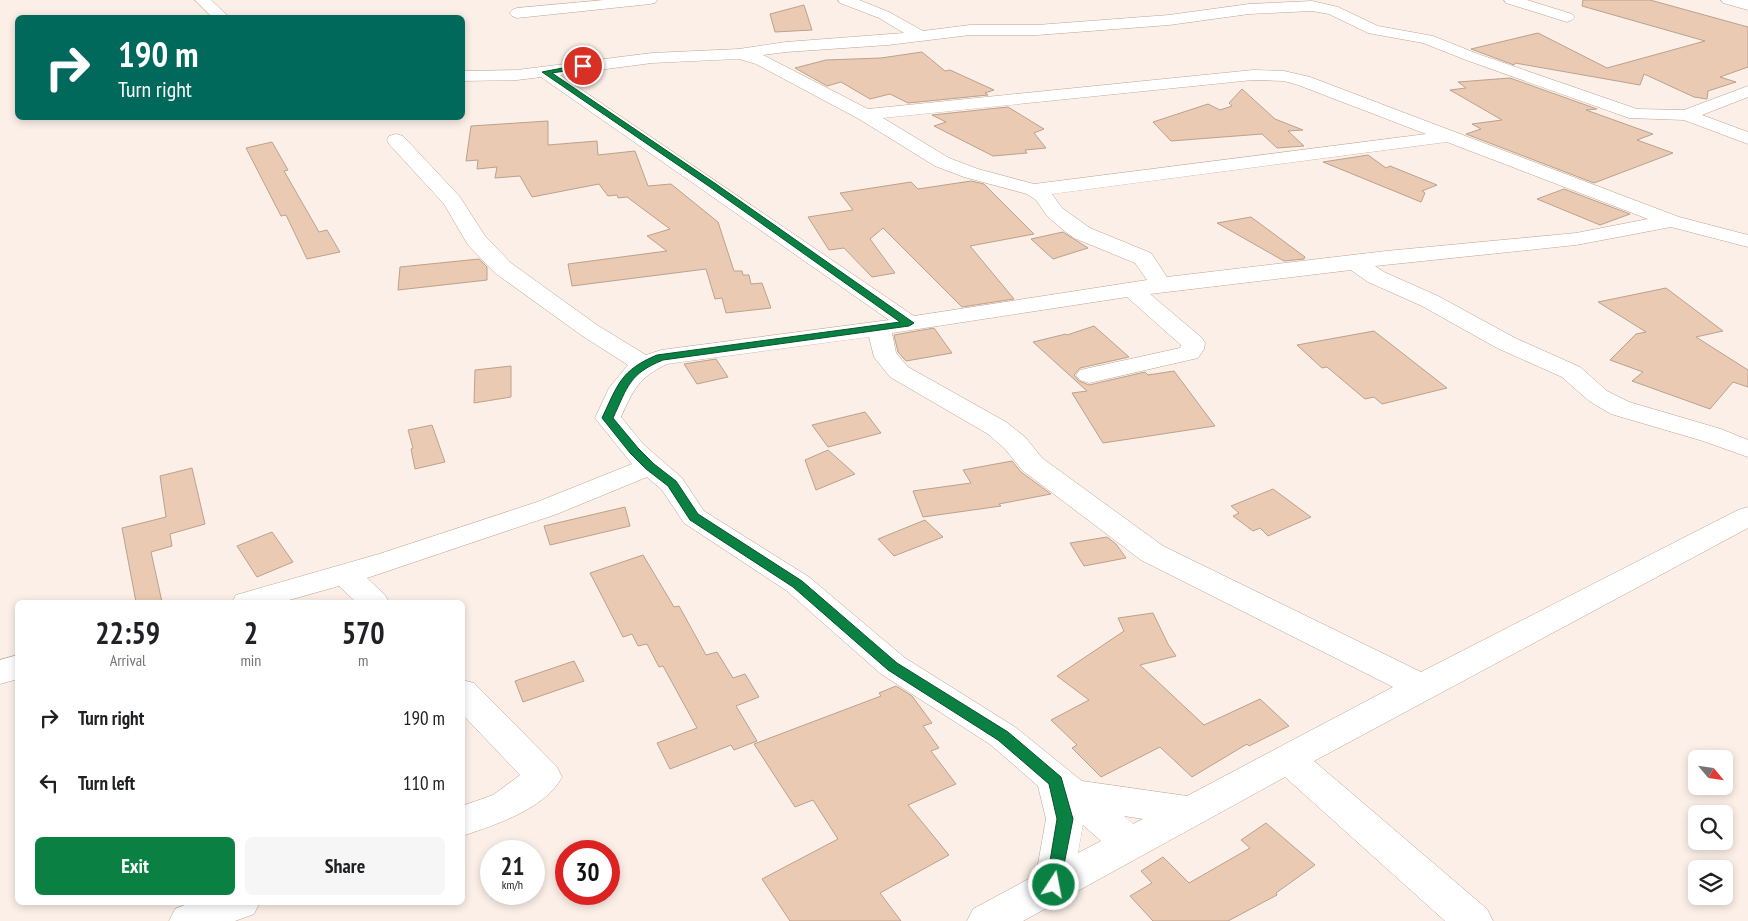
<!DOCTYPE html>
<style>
:root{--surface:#fff;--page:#f6f6f6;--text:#202124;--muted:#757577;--accent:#0b8043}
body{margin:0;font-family:"PT Sans Narrow",sans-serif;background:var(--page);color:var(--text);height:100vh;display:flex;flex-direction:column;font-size:19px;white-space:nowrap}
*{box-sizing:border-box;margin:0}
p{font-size:16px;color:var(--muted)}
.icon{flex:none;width:28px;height:28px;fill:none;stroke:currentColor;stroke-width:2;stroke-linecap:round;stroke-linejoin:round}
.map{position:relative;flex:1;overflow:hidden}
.side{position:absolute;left:15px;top:600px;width:450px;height:305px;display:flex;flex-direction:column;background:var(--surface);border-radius:8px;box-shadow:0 2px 8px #0003}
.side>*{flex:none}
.hud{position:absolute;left:15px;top:15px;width:450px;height:105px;border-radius:8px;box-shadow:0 2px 8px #0003;background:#00695c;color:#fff;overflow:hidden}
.needle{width:32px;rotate:119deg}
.fabs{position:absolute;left:1688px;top:750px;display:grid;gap:10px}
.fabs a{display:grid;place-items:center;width:45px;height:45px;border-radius:8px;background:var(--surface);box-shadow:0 2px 8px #0003;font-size:25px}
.speed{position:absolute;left:480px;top:840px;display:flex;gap:10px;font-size:25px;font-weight:700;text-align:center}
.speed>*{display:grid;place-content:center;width:65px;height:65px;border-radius:50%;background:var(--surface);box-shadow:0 2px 8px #0003;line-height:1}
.speed small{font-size:12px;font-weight:400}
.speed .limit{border:8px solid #d22;background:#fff;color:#111}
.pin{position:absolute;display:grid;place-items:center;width:42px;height:42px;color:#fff;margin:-21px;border:2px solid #fff;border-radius:50%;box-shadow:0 1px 5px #0007}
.me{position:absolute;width:55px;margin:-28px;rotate:11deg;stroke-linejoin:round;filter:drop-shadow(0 0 4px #0008)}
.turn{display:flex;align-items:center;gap:18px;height:105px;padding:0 20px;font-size:22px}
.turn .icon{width:65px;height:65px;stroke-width:2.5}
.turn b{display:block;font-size:35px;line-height:42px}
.eta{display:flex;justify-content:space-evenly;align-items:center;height:85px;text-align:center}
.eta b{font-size:30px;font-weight:700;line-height:35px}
.cta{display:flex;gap:10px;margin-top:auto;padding:10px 20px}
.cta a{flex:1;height:58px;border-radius:8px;background:var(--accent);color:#fff;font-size:20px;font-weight:700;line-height:58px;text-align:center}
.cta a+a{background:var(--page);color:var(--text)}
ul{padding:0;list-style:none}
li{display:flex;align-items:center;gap:15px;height:65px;padding:0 20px}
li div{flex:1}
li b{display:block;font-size:19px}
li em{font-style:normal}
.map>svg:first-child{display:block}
.building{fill:#eacab3;stroke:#bca18d}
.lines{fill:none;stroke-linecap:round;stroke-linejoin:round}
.minor-casing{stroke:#bfa490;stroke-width:1}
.minor{fill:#fff;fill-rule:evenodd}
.route{fill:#0b8043;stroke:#07532c}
</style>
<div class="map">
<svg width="1748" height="921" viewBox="0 0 1748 921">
<rect width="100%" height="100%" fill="#fbefe7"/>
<g class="building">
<polygon points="1583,0 1650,0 1748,27 1748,67 1720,77 1736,82 1708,91 1707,99 1694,97 1644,74 1640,85 1515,63 1514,65 1471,49 1538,33 1607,68 1705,41 1582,6"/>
<polygon points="804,5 812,30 775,32 770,14"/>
<polygon points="922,52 945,71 950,70 994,90 985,93 988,95 908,103 890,94 870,99 841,82 827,86 795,68 826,60 881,58"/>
<polygon points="1510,78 1597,109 1586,110 1653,134 1637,140 1673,153 1594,183 1466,134 1481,129 1472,124 1502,120 1450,90 1466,88 1458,82"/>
<polygon points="1242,89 1275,119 1303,130 1288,131 1304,146 1277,148 1262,134 1171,141 1153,122 1208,104 1220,110 1232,106 1229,103"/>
<polygon points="1008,107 1044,129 1034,133 1046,148 1025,150 1027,153 993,156 934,126 946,122 932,115"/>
<polygon points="548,121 548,145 597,141 598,155 635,151 648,186 671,184 718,222 734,271 742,271 743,275 749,275 751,284 762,283 771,308 726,313 722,298 715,299 706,269 572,286 568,264 667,251 647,236 670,229 627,197 618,198 617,195 608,196 599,184 532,197 520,176 495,178 497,167 477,169 478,160 466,161 471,126"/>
<polygon points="272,142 288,170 284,171 319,232 327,230 340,252 307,259 286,215 281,216 246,148"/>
<polygon points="1368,155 1386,168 1390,166 1437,185 1422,191 1425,193 1421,202 1323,162"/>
<polygon points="971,181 984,184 1034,234 970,246 1014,299 962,307 883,228 870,239 895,273 872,277 844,248 829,250 808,217 853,210 840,193 911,182 918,189"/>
<polygon points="1564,189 1630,214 1600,225 1537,199"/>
<polygon points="1251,217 1305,257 1304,259 1284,261 1217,223"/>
<polygon points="1063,232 1088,248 1053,259 1031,239"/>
<polygon points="479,259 487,267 487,280 398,290 400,267"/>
<polygon points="1666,288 1723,331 1696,337 1748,370 1748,387 1733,382 1710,409 1632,381 1643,372 1610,360 1636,334 1646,332 1598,302"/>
<polygon points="1094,326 1129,357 1080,368 1074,375 1079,381 1089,385 1145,372 1148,375 1174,371 1215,426 1103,443 1072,393 1087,391 1033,342 1066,334 1067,335"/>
<polygon points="934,328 952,353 906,361 898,352 894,335"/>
<polygon points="1374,331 1447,388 1382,404 1374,397 1365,399 1327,367 1322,368 1297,345"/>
<polygon points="716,359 728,377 697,384 684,364"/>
<polygon points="511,366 511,397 474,403 475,370"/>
<polygon points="865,412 881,433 828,447 812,425"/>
<polygon points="432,425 445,462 415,469 411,449 413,448 408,430"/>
<polygon points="828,450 855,474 816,490 805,460"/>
<polygon points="1012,461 1021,472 1051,494 999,504 1001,506 923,517 913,491 971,483 963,470"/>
<polygon points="192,468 205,524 170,534 172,546 151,552 162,602 136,602 122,528 166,517 160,476"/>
<polygon points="1273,489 1311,517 1268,536 1260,528 1253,531 1233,516 1239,513 1231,506"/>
<polygon points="625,507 630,526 550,545 544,526"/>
<polygon points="925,520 943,537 894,556 878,539"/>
<polygon points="272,532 293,562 257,577 237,546"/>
<polygon points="1107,537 1116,544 1126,558 1084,566 1070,543"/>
<polygon points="643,555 674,607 679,606 706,655 717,652 733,678 745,674 759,697 736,706 757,741 734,750 731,745 670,769 657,743 697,728 663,666 659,667 647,644 638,646 632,634 623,637 590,573"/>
<polygon points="1153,613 1168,644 1176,656 1140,665 1204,725 1260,699 1289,726 1249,746 1247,744 1192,777 1160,747 1101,777 1072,748 1077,745 1051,720 1089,700 1057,676 1124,631 1118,618"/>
<polygon points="574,661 584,681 523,702 515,681"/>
<polygon points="896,686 912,696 932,723 923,726 939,748 931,751 956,784 908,805 949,855 880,893 901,921 790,921 762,879 838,839 813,800 795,807 754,744 881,696 879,693"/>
<polygon points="1266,823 1315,865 1276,893 1277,895 1228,921 1153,921 1130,896 1152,883 1141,871 1163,857 1189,883 1250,848 1241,840"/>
</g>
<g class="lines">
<g class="minor-casing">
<g id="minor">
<polygon points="195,0 211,0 230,18 213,18"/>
<polygon points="604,0 657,0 655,3 650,4 517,18 512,16 509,13 512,10 517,8"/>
<path d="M838,0H859L889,12L923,31L970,25H1037L1169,15L1249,4L1312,1L1338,7L1378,26L1433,36L1478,54L1637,109L1684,110L1748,86V97L1702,115L1748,132V144L1684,120L1629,118L1466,60L1423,43L1368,33L1329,14L1312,11L1249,14L1169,25L1037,35H970L888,45L786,52L763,55L868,109L1253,70L1284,71L1310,77L1679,217L1748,235V247L1671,227L1576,245L1375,266L1384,272L1438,296L1515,338L1580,367L1607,391L1629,402L1721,429L1748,440V457L1703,441L1611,414L1589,401L1562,377L1497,348L1422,306L1368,282L1351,270L1150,294L1202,338L1205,343L1204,349L1198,358L1089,383L1080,380L1076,375L1080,370L1180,348L1181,345L1127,297L892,333L896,353L908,367L1006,422L1025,437L1042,458L1163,546L1421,672L1738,510L1748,507V528L1314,761L1487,909L1493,921H1445L1285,777L1023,921H967L973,909L1036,875L1046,819L1038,786L991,745L881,674L787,591L684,523L662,490L647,477L557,514L367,578L385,595L389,602H356L339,586L282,602H232L236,595L379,554L537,502L632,464L595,418L609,388L628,365L581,335L495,273L468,245L444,204L389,144L387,140L389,136L396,134L403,136L460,197L485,236L511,263L597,325L646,355L661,350L889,320L541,77L517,80L462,81V71L517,70L652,53L739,49L786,42L904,33L879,18L840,3ZM739,59L756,64L859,119L935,166L964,177L1027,194L1036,200L1047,216L1062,229L1074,238L1135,263L1147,280L914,316L560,75L652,63ZM1253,80L1284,81L1298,85L1426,134L1034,184L978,169L949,158L883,118ZM1447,142L1648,219L1576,233L1386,251L1167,277L1151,253L1090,228L1062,208L1052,194ZM869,337L874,357L890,377L988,434L1005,449L1022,470L1141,560L1393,687L1187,796L1082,781L1015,727L905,658L809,577L704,511L682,478L644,445L621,417C633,390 639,377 667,364ZM1124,816L1143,819L1133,824ZM1083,825L1101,841L1078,853Z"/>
<polygon points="1504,0 1527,0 1572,14 1575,17 1572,20 1567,22 1506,3"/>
<polygon points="1721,0 1748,0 1748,10 1723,3"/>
<polygon points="18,655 18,679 0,684 0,660"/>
<path d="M462,680L474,683L557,767L562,777C545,809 495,825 462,836V806L493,795L520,775L462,714Z"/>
<polygon points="192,902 260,902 254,914 235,921 169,921 175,909"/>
</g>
</g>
<use href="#minor" class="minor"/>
</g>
<path class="route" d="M583,64L586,66L585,68L552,73L716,184L914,323L909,326L663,360C629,374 628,386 613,418L638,448L654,464L676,481L698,514L802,581L897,663L1008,732L1061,777L1073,819L1059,890L1054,892L1048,890L1046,885L1057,819L1049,784L998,740L888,670L793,587L690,520L668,486L646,469L630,453L602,418C618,384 621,370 657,355L900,322L710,187L542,72Z"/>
</svg>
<div class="fabs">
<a><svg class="needle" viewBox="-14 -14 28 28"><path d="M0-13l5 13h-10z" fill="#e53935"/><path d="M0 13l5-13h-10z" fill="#757577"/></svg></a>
<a><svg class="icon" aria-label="search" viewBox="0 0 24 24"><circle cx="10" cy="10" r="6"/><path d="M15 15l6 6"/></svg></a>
<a><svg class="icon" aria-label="layers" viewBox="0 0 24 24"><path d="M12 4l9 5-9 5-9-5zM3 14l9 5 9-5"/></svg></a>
</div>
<div class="speed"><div>21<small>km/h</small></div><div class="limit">30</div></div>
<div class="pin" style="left:583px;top:66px;background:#d93025"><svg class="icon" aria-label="arrive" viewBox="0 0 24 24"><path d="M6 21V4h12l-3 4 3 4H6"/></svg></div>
<svg class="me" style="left:1054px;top:885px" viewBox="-20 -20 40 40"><circle r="17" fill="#0b8043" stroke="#fff" stroke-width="3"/><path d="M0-11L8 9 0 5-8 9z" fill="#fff"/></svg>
<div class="hud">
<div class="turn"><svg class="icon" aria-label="right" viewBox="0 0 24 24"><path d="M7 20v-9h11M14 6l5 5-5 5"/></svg><div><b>190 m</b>Turn right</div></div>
</div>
<section class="side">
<div class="eta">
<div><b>22:59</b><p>Arrival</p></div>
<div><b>2</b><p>min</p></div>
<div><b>570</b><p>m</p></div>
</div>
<ul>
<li><svg class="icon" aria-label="right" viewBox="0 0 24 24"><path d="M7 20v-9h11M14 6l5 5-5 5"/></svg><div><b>Turn right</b></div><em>190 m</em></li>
<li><svg class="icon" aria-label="left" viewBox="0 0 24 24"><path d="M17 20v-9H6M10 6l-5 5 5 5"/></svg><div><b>Turn left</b></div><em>110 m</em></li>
</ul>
<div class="cta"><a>Exit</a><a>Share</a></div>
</section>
</div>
